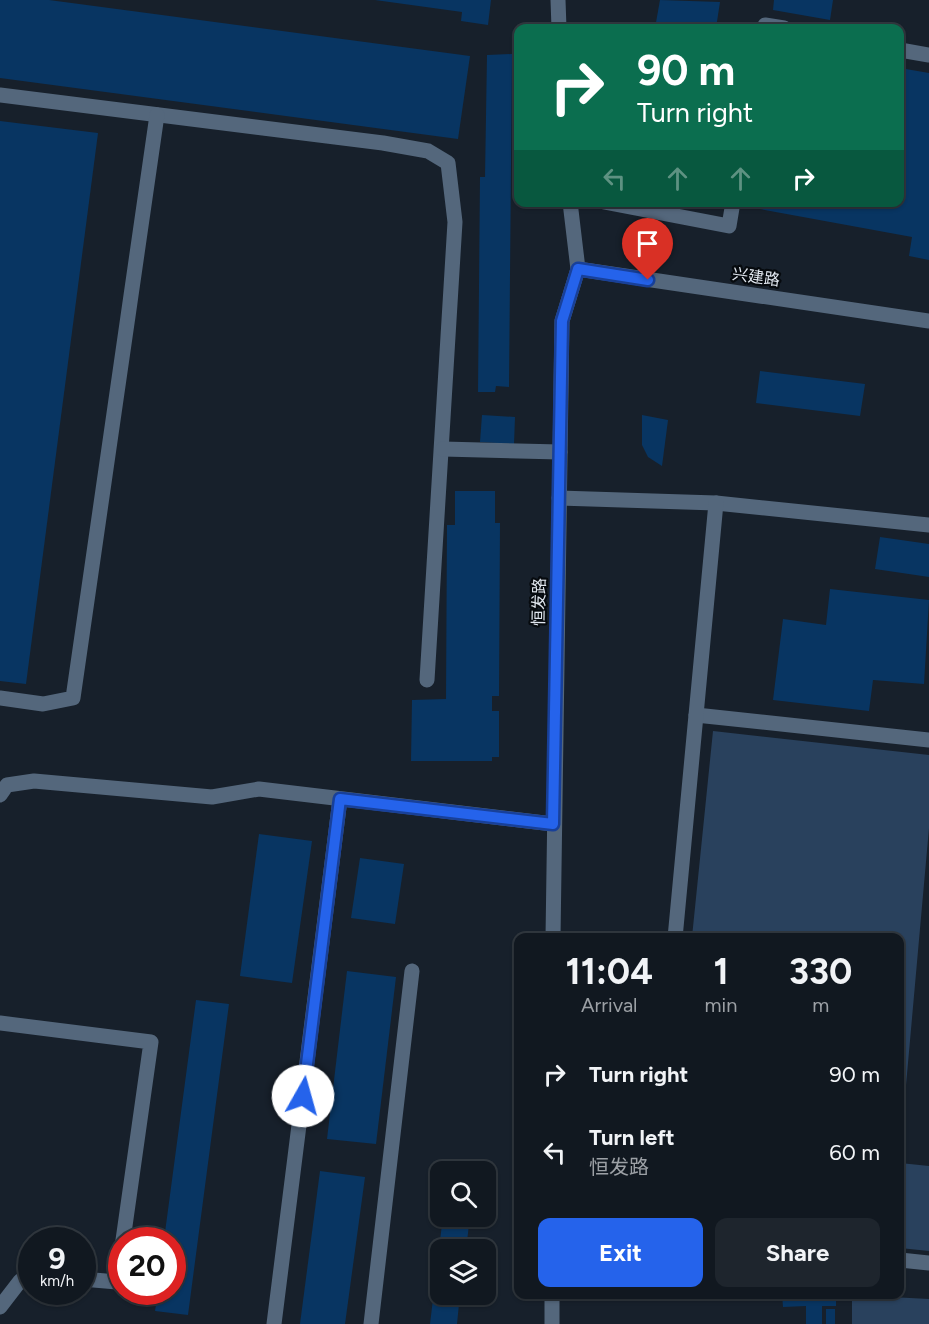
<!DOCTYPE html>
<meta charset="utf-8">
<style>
:root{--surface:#111820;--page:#1e252d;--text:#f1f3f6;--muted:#9ca0a5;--line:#30373e;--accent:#2563eb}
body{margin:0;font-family:Figtree,"Noto Sans SC",sans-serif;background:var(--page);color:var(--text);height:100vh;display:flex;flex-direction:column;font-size:22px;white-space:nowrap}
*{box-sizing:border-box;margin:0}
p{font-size:20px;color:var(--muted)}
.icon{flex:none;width:33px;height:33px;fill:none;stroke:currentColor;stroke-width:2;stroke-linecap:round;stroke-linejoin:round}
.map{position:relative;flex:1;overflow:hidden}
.details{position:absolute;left:514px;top:933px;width:390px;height:366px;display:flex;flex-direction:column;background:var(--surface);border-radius:12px;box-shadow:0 2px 4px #0004,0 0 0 2px var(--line)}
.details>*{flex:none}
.guide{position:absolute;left:514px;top:24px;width:390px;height:183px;border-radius:12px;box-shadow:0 2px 4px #0004,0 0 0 2px var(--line);background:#0b6e4f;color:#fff;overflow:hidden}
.controls{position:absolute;left:430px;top:1161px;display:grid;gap:12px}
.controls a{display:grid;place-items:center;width:66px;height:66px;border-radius:12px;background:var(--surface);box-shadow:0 2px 4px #0004,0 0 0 2px var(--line);font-size:30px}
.speed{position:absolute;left:18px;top:1227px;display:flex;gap:12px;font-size:30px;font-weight:700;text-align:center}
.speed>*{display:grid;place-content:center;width:78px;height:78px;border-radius:50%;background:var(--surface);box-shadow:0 2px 4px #0004,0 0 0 2px var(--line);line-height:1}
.speed small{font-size:15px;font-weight:400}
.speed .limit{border:9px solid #d22;background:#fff;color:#111}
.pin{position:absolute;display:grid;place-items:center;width:51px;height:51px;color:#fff;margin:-62px -26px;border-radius:50% 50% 50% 0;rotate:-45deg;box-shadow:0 0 6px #0007}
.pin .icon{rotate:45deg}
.me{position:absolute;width:66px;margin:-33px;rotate:7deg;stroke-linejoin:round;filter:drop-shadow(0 0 4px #0008)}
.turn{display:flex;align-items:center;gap:21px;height:126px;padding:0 24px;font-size:27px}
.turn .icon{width:78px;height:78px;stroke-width:2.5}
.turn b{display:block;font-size:42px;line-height:51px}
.lanes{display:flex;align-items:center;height:57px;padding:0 24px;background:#0003;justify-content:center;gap:30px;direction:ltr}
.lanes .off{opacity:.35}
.eta{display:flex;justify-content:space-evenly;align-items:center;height:102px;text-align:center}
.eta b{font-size:36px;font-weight:700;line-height:42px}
.button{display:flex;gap:12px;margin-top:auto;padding:12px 24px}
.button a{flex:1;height:69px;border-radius:12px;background:var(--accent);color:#fff;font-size:24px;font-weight:700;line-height:69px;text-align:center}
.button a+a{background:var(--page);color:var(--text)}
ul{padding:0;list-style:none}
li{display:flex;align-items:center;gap:18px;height:78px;padding:0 24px}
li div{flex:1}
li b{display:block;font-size:22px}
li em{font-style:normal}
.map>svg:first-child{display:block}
.green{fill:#29415d}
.building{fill:#083562}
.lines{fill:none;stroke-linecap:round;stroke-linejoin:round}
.minor{stroke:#54677c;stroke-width:15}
.route-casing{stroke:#184099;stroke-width:15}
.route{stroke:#2563eb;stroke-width:10}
.labels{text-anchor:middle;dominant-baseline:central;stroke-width:4.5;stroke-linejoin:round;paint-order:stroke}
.street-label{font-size:16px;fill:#e1e7ef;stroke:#060a0e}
</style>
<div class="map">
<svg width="929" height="1324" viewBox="0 0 929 1324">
<rect width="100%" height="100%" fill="#17202b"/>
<g class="green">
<polygon points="713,731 929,755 929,828 902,1130 900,938 692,937"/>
<polygon points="900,1163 929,1166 929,1251 900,1248"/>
<polygon points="852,1295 929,1299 929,1324 852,1324"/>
</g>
<g class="building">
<polygon points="0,0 49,0 470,56 458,139 0,78"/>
<polygon points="375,0 491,0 488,25 461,21 462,12"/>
<polygon points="660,0 720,2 716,28 655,28"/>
<polygon points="774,0 833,0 830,20 773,10"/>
<polygon points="512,54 509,387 496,386 495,392 478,392 480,177 485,177 487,55"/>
<polygon points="900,68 929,73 929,260 909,256 912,237 749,207 750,202 900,202"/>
<polygon points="0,121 98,133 26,684 0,681"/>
<polygon points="760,371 865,384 860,416 756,403"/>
<polygon points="482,415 515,417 514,444 480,442"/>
<polygon points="642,415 668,420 662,466 648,457 642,445"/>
<polygon points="455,491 495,491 495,523 500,523 499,696 492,696 492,711 499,711 499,757 492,757 492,761 411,761 412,700 446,699 447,525 455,525"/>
<polygon points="880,537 929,544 929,577 875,569"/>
<polygon points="830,589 929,600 924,684 873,680 869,711 773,700 783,619 826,625"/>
<polygon points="259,834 312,841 292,983 240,976"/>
<polygon points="360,858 404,864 395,924 351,918"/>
<polygon points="347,971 396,977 376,1144 327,1139"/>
<polygon points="196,1000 229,1004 188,1315 155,1311 158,1292 172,1292 172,1240 164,1240"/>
<polygon points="320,1171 365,1177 345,1324 300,1324"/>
<polygon points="443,1216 470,1216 466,1250 441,1250 441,1294 460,1294 457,1324 430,1324"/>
<polygon points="782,1294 836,1294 836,1306 822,1306 822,1324 806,1324 806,1306 783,1307"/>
<rect x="826" y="1309" width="9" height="15"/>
</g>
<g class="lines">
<g class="minor">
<polyline points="558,0 559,28"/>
<polyline points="765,28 765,25 784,28"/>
<polyline points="900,50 929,55"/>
<polyline points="0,95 383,143 428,151 448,163 455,222 427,680"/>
<polyline points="604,202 729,226 733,202"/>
<polyline points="578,269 929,321"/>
<polyline points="443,449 560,452"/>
<polyline points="559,498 716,503 929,525"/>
<polyline points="0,698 43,704 73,698 157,115"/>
<polyline points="696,715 929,740"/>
<polyline points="0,795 7,785 34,781 212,797 259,789 553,824"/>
<polyline points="553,938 562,321 578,269 570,202"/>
<polyline points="675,938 716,503"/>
<polyline points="0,1023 151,1042 123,1240"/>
<polyline points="900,1260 929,1263"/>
<polyline points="82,1279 117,1282 122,1253"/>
<polyline points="0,1307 20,1281 32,1279"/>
<polyline points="274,1324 340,799"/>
<polyline points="371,1324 412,971"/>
<polyline points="552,1324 552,1294"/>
</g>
</g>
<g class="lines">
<g class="route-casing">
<polyline id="route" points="303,1096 340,799 553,824 562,321 578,269 648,280"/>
</g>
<use href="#route" class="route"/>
</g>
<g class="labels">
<g class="street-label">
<text transform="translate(756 277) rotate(8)">兴建路</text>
<text transform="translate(539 602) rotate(-89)">恒发路</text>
</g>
</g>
</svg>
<div class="controls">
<a><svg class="icon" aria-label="search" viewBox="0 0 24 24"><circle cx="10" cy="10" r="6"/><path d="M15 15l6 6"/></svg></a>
<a><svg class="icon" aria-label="layers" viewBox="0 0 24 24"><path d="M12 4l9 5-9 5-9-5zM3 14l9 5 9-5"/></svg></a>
</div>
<div class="speed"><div>9<small>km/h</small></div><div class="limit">20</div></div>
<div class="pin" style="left:648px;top:280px;background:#d93025"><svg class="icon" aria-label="arrive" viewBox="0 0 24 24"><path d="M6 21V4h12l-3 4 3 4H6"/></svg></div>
<svg class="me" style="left:303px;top:1096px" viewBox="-20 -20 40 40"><circle r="19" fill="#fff"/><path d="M0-13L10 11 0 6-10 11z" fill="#2563eb"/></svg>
<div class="guide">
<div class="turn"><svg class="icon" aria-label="right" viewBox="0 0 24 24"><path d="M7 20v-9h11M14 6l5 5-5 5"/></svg><div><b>90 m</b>Turn right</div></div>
<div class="lanes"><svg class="icon off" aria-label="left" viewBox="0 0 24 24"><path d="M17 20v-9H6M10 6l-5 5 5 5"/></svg><svg class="icon off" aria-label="ahead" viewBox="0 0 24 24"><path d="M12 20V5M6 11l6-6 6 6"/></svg><svg class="icon off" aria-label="ahead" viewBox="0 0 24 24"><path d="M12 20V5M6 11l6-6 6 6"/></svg><svg class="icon" aria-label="right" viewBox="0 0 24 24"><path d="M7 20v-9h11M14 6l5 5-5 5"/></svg></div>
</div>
<section class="details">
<div class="eta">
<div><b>11:04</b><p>Arrival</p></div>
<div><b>1</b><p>min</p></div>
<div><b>330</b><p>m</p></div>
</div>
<ul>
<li><svg class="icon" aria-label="right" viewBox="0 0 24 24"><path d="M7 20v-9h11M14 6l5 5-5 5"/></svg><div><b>Turn right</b></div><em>90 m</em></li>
<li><svg class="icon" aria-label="left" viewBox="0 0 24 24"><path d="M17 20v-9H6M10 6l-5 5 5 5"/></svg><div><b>Turn left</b><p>恒发路</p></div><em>60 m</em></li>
</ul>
<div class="button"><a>Exit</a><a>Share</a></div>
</section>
</div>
